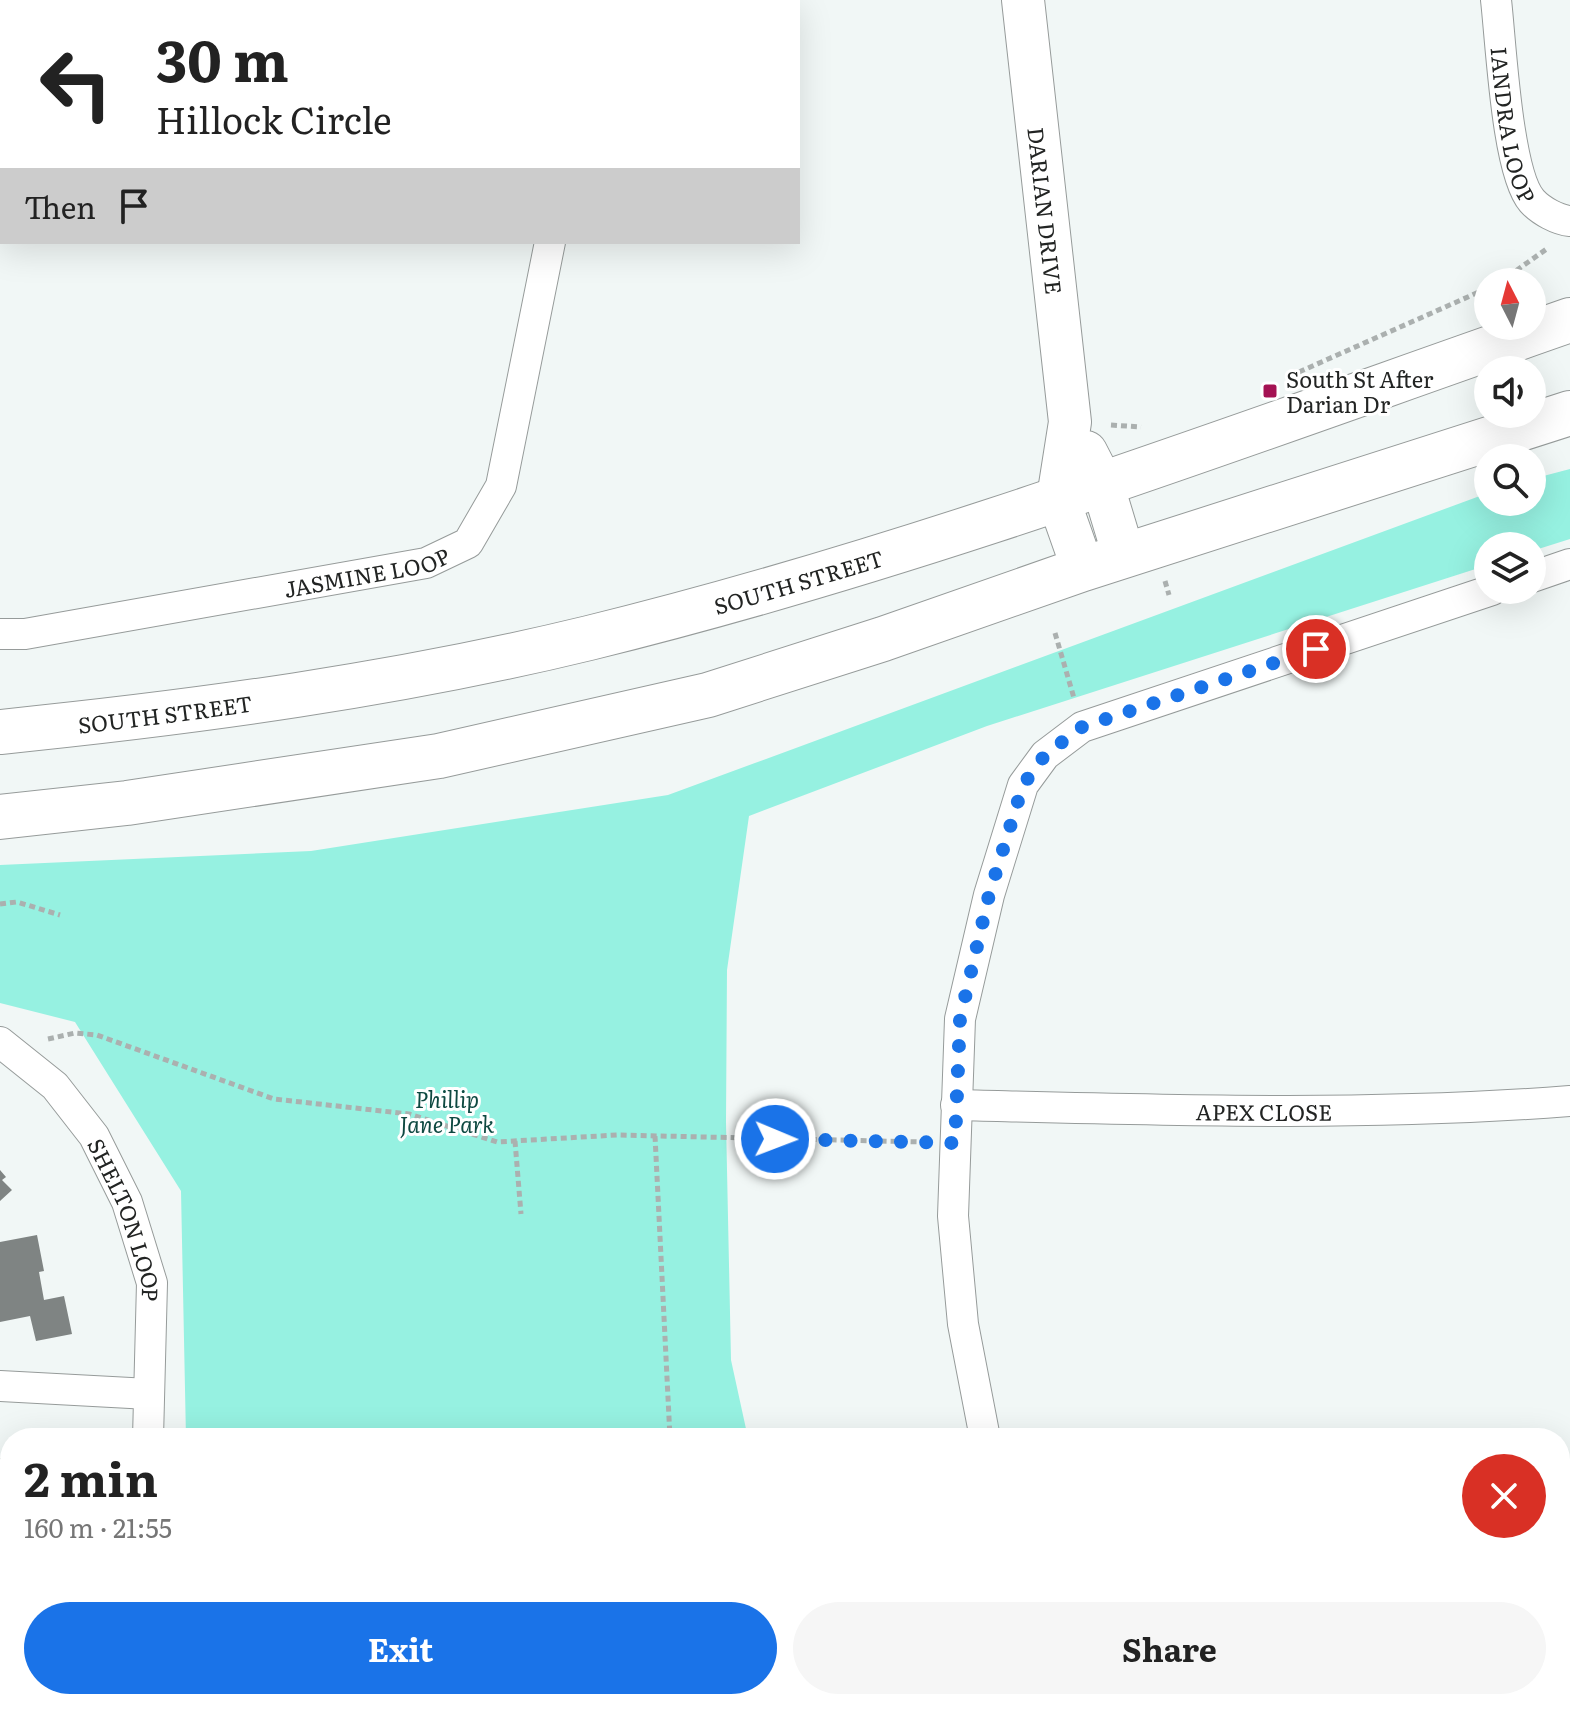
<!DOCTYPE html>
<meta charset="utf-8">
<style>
:root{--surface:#fff;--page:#f6f6f6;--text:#222;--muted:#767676;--accent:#1a73e8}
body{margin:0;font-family:Literata,serif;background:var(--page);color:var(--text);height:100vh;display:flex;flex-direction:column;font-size:30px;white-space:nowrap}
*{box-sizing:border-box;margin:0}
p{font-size:26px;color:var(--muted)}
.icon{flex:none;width:44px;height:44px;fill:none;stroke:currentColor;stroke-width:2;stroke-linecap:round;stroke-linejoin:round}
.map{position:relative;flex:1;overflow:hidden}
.drawer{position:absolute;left:0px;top:1428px;width:1570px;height:282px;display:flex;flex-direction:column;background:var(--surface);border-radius:32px 32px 0 0;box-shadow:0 8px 32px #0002}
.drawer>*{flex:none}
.banner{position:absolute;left:0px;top:0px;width:800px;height:244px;box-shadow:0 8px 32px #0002;background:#fff;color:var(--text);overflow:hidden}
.needle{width:52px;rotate:354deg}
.buttons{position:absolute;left:1474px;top:268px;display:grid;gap:16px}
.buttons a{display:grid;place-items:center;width:72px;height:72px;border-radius:50%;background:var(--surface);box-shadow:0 8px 32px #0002;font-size:40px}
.pin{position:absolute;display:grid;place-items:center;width:68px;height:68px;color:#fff;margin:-34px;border:4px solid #fff;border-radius:50%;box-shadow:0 2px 8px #0007}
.me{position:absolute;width:88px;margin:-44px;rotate:91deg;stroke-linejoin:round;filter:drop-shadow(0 0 6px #0008)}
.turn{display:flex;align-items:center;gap:28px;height:168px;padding:0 24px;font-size:36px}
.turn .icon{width:104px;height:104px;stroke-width:2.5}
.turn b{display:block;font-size:56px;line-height:68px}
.then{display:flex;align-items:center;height:76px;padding:0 24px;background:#0003;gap:16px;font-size:30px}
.round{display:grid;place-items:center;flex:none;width:84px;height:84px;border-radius:42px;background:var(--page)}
.summary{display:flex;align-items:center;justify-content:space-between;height:136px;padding:0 24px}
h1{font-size:48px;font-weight:700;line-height:60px}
.primary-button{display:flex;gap:16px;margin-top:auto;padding:16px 24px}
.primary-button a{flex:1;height:92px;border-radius:48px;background:var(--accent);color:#fff;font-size:32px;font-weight:700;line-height:92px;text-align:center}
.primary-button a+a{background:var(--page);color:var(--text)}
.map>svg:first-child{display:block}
.green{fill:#96f1e1}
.building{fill:#7f8483}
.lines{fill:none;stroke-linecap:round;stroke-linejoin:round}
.street-casing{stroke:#969b9a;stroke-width:32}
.secondary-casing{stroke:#969b9a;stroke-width:44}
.highway-casing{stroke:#969b9a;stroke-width:46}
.path{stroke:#abb0af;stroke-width:5;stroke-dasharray:6 4;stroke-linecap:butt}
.street{stroke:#fff;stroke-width:30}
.secondary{stroke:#fff;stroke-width:42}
.highway{stroke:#fff;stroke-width:44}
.route{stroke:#1a73e8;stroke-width:14;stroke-dasharray:0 25.2}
.poi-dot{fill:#a41253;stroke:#fff;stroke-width:3}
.labels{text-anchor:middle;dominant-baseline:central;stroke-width:6;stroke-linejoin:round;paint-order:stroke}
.street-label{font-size:22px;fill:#222423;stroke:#fff}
.poi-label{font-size:22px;fill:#222423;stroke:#fff;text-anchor:start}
.park-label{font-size:22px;font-style:italic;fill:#0e4941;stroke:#fff}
</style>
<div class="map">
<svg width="1570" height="1709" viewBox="0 0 1570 1709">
<rect width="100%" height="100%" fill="#f1f7f6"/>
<g class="green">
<polygon points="1570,469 1570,539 1532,551 1532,546 1488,546 1488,565 987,726 749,816 727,970 726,1122 731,1360 748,1438 186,1438 181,1191 75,1022 0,1003 0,865 311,851 668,795 1488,493 1488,502 1532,502 1532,479"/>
<polygon points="644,1700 838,1700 843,1709 640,1709"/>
</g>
<g class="building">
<polygon points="0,1170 6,1177 2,1180 12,1190 0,1201"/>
<polygon points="37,1235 44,1271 39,1272 44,1300 64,1296 72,1334 36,1341 30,1316 0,1322 0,1242"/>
<polygon points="0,1458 10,1458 10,1547 3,1547"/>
<polygon points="10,1664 10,1697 0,1699 0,1666"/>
<polygon points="525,1700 636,1700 632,1709 522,1709"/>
</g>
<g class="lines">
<g class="street-casing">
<g id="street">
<polyline points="547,0 547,2"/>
<path id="s1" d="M1496,0C1501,43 1507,173 1532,201C1541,211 1558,220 1570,221"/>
<polyline points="0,225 2,225"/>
<polyline points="1532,577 1570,564"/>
<path id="s2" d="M0,634H25L426,563L468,543L501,486L550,242"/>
<path id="s3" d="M0,1042L55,1086L94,1136L127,1202L152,1283L148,1438"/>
<path id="s4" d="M956,1105C1161,1110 1365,1117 1570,1101"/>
<polyline points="0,1386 149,1394"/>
<polyline points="985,1438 963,1324 953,1216 960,1019 989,895 1023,785 1045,755 1082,727 1492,590"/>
<polyline points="165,1700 166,1709"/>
<polyline points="1109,1700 1114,1709"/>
<polyline points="1151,1709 1161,1700"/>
</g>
</g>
<g class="secondary-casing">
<g id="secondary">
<path id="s5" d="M1023,0L1070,422L1058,498L1083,569"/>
<polyline points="1086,452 1102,483 1124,556"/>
</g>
</g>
<g class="highway-casing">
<g id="highway">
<path id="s6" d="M0,732C197,712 396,685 589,638C923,556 1246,433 1570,320"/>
<polyline points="0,817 127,803 439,756 708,695 883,639 1083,569 1570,413"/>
</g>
</g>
<g class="path">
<polyline points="1500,282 1548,248"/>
<polyline points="1299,372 1488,288"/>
<polyline points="1111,425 1141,427"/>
<polyline points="1165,581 1169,595"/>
<polyline points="1055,633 1074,698"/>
<polyline points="0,904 17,902 60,915"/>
<polyline points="48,1039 75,1033 97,1035 274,1099 409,1114 497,1142 617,1135 924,1142"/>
<polyline points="655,1136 670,1438"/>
<polyline points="515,1141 521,1214"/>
<polyline points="746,1700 751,1709"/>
</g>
<use href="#street" class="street"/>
<use href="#secondary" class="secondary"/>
<use href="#highway" class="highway"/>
</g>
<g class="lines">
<polyline class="route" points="775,1139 955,1143 960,1019 989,895 1023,785 1045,755 1082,727 1316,649"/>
</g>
<rect class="poi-dot" x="1262" y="383" width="16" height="16" rx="4"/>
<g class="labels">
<g class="street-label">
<text stroke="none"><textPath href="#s1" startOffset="126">IANDRA LOOP</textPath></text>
<text stroke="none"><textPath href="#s5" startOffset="212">DARIAN DRIVE</textPath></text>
<text stroke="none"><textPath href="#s2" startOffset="372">JASMINE LOOP</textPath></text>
<text stroke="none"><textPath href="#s6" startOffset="814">SOUTH STREET</textPath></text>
<text stroke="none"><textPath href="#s6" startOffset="166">SOUTH STREET</textPath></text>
<text stroke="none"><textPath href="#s4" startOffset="308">APEX CLOSE</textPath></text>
<text stroke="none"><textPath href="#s3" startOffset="224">SHELTON LOOP</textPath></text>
</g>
<g class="poi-label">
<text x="1286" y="378">South St After<tspan x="1286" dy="25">Darian Dr</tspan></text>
</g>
<g class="park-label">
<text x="447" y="1098">Phillip<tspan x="447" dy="25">Jane Park</tspan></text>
</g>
</g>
</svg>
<div class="buttons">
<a><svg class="needle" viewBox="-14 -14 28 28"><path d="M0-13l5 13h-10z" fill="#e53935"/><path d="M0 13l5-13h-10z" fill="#767676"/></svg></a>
<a><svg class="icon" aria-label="sound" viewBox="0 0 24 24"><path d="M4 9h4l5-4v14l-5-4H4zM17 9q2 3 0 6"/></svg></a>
<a><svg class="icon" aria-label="search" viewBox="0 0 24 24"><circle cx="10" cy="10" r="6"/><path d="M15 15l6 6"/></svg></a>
<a><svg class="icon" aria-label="layers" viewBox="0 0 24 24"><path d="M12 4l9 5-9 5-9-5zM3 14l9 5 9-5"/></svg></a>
</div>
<div class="pin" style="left:1316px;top:649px;background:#d93025"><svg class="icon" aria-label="arrive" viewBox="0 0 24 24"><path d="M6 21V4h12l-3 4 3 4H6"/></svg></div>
<svg class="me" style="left:775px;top:1139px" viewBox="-20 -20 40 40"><circle r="17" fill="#1a73e8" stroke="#fff" stroke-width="3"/><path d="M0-11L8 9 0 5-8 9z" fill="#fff"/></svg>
<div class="banner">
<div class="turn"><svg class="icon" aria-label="left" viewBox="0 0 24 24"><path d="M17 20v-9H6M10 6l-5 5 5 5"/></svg><div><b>30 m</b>Hillock Circle</div></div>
<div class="then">Then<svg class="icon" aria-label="arrive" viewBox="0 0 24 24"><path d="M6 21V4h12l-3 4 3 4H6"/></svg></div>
</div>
<section class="drawer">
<div class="summary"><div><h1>2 min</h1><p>160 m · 21:55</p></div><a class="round" style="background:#d93025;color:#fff"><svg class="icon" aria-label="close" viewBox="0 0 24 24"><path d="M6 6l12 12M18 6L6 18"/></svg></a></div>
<div class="primary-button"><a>Exit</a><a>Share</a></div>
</section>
</div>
